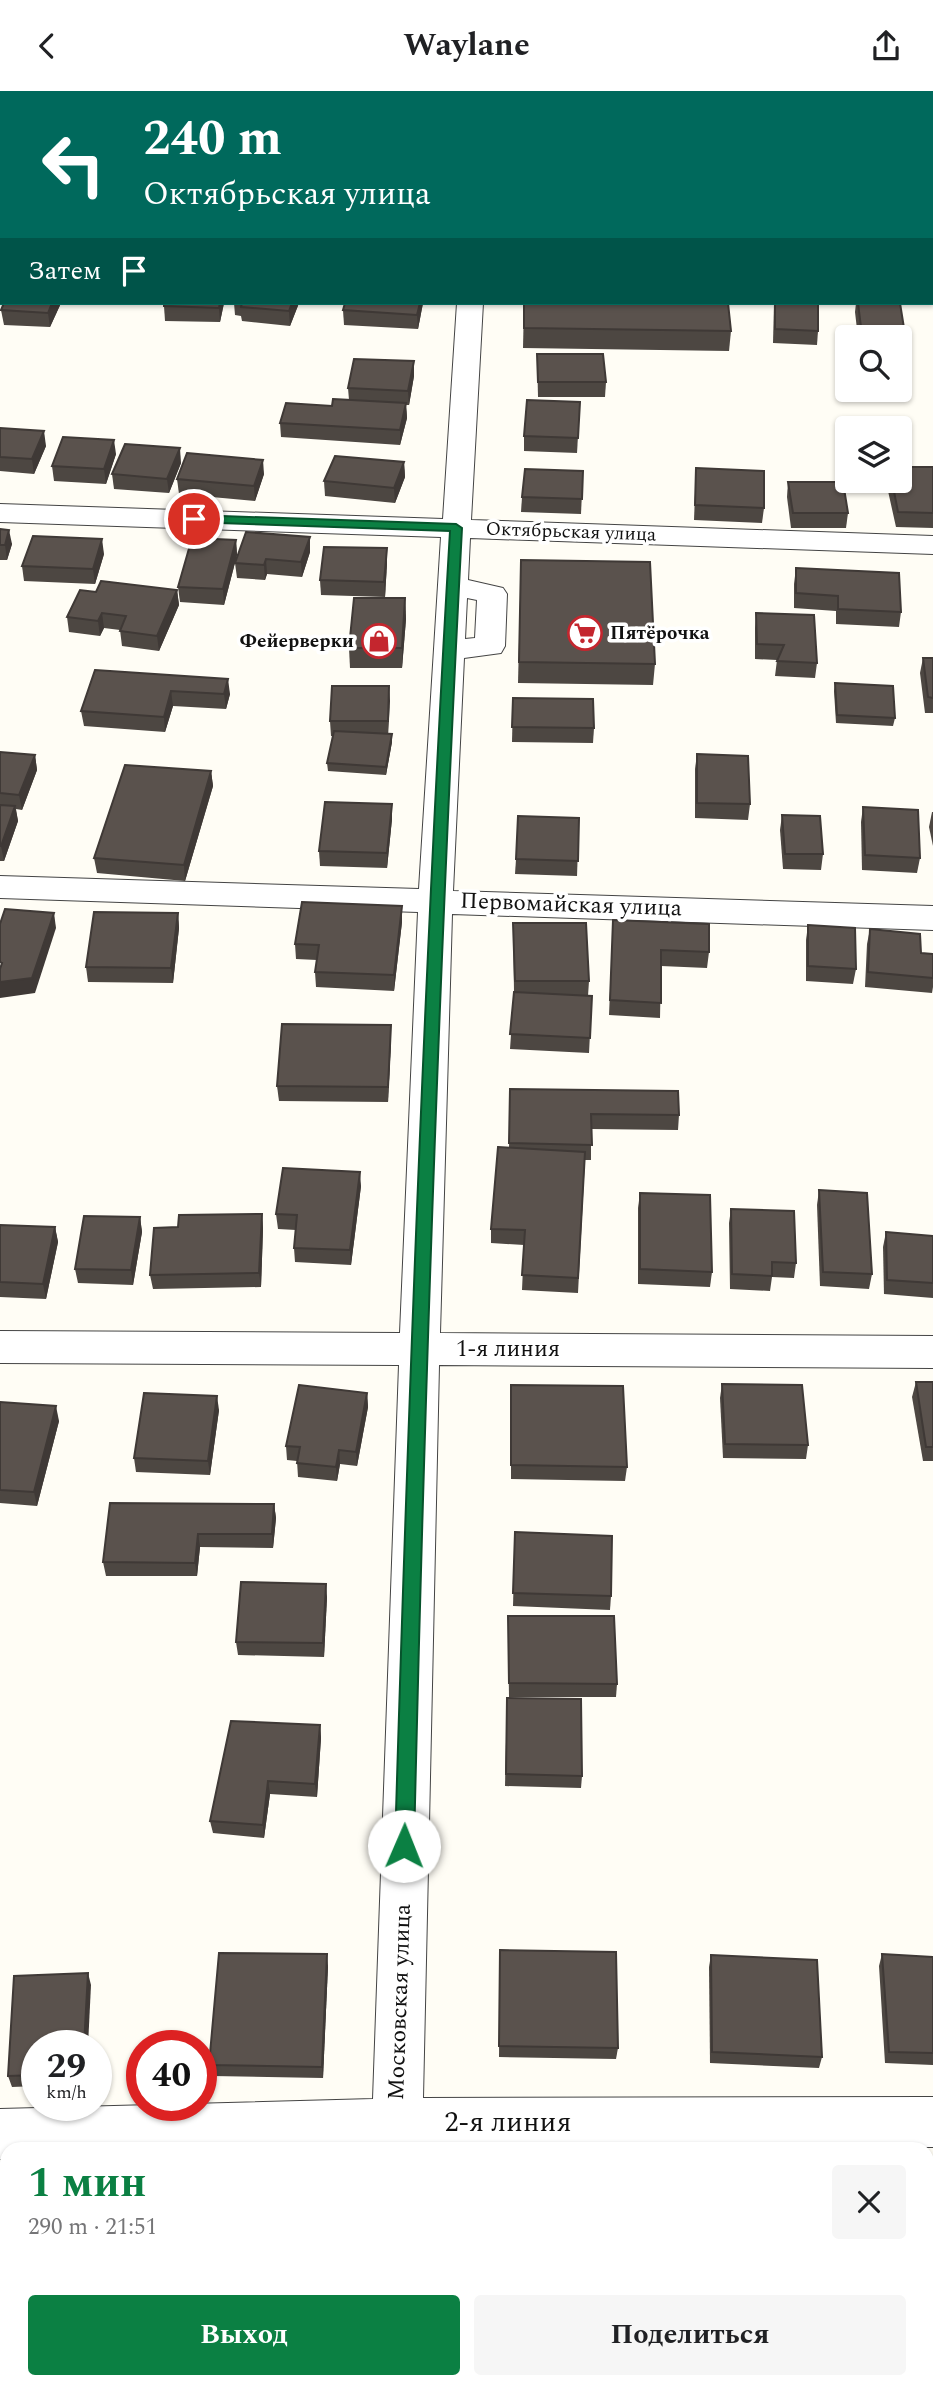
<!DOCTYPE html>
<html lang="ru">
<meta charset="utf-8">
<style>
:root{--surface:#fff;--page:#f6f6f6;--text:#202124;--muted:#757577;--accent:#0b8043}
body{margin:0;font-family:Spectral,serif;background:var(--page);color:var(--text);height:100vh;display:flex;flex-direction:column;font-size:26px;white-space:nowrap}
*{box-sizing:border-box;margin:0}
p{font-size:23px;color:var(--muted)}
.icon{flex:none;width:38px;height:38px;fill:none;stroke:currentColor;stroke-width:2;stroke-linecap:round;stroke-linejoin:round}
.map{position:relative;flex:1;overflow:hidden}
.side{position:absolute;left:0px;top:2051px;width:934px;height:247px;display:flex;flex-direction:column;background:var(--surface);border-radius:21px 21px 0 0;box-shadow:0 2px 5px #0004}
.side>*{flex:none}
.hud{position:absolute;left:0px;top:0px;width:934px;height:214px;box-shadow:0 2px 5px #0004;background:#00695c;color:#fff;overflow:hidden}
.buttons{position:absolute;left:835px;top:234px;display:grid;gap:14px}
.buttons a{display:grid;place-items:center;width:77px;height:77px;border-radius:7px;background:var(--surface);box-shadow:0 2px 5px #0004;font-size:35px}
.speed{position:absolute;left:21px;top:1939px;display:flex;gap:14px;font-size:35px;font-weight:700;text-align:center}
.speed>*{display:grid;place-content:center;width:91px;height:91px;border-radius:50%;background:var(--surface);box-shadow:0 2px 5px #0004;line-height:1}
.speed small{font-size:18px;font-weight:400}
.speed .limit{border:10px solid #d22;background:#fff;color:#111}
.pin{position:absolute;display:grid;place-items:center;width:60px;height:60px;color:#fff;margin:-30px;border:4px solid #fff;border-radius:50%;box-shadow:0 2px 7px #0007}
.me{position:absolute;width:77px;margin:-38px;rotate:1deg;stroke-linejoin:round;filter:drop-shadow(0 0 5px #0008)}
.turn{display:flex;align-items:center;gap:24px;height:147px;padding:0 28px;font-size:32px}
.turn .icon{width:91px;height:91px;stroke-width:2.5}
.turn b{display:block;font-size:49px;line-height:60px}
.then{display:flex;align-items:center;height:66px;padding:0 28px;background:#0003;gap:14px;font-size:26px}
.round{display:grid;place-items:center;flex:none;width:74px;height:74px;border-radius:7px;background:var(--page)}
.overview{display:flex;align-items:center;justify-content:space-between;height:119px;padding:0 28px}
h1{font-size:42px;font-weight:700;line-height:52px;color:var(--accent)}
.button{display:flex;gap:14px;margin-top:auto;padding:14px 28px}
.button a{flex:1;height:80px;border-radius:7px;background:var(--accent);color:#fff;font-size:28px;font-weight:700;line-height:80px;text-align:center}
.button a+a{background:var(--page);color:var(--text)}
header{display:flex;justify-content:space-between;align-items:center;height:91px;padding:0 28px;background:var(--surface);font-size:32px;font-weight:700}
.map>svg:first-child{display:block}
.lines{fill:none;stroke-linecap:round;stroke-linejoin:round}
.minor-casing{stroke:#444;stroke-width:2}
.minor{fill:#fff;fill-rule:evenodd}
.wall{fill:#4d4742}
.shaded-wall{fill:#3f3936}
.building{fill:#5a524d;stroke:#3f3936;stroke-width:2}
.route{fill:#0b8043;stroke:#07532c;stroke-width:2}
.labels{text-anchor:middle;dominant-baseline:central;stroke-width:7;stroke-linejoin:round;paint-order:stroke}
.far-street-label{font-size:19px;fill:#111;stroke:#fff}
.far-poi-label{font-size:19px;font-weight:bold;fill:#111;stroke:#fff;text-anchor:start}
.street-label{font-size:23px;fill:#111;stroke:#fff}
.near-street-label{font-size:28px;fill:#111;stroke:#fff}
</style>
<header><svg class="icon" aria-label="back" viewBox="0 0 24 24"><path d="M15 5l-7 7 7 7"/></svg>Waylane<svg class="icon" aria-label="share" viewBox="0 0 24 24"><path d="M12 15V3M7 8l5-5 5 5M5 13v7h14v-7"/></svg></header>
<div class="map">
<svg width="933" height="2297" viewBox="0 0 933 2297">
<rect width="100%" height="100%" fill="#fffdf5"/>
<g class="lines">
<g class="minor-casing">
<g id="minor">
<rect x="470" y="0" width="24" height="2"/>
<rect x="0" y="161" width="2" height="16"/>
<path d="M457,212H483L471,429L933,445V463L470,447L468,489L503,497L507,503L505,555L501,562L464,567L453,800L933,815V839L452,823L440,1242L933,1245V1277L439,1274L423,2007L933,2006V2056L7,2058V2068H0V2018L373,2008L399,1274L0,1272V1240L400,1242L418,821L0,807V785L419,798L441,446L0,431V413L443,428ZM467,507L477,509L475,547L465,548Z"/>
<rect x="361" y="2291" width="54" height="6"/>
</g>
</g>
<use href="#minor" class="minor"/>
</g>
<g class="wall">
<polygon points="0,0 2,2 2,17 0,17"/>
<polygon points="36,0 240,0 239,2 36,2"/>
<polygon points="242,0 309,0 308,2 243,2"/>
<rect x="383" y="0" width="53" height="2"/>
<rect x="540" y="0" width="93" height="2"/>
<polygon points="2,118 2,148 0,148 0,122"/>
<polygon points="61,212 50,236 4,234 1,219"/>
<polygon points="164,212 224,212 220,231 165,230 164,215"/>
<polygon points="234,212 299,212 290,235 242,230 241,225 235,224"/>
<polygon points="423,212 418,238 344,234 343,219"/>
<polygon points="524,212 731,240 729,260 523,257"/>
<polygon points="774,212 818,212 818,240 817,254 773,252"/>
<polygon points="856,212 900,212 904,237 902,251 900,251 900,247 858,247 855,221"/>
<polygon points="537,263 606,291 605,306 538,306"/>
<polygon points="414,270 414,285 409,314 406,314 407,327 400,354 281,346 280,332 349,309 348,297"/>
<polygon points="580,311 577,362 524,360 524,345"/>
<polygon points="0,337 46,355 34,383 0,380"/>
<polygon points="116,363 106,393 54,390 52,375"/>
<polygon points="404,371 405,386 395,412 325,405 324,390"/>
<polygon points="181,372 169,402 114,398 112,383"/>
<polygon points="933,376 933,437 896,436 886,391 900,390"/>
<polygon points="696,377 764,417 762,432 694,429"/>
<polygon points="583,380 581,423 521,421 522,406"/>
<polygon points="264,383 255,410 179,403 177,388"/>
<polygon points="788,391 848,422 846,437 791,437 787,406"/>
<polygon points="0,438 12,453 7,469 0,469"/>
<polygon points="310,446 310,461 302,486 267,483 265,489 237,487 235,472"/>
<polygon points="236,449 237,464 224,514 180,511 178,496"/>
<polygon points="387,457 387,472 385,506 321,504 320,489"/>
<polygon points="104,463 95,493 24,490 22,475"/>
<polygon points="521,469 655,573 653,594 518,592"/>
<polygon points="796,477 901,521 899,536 836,533 836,520 794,517 794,493"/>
<polygon points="177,499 179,514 159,560 122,555 120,539 104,537 100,545 69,541 67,526 96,501"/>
<polygon points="405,507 406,528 402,577 350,577 349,557"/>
<polygon points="756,522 817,572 815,587 775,585 777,569 755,568 755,537"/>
<polygon points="923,567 933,567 933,622 925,622 920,582"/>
<polygon points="95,579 230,603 226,618 173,615 165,641 84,635 81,620"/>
<polygon points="835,592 895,627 893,635 836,632 834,600"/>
<polygon points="389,595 388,643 392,643 392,651 386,684 328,680 327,672 333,645 331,645 330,630"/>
<polygon points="513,607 594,637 593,652 512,651"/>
<polygon points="0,661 35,664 37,679 22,719 16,718 18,730 4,770 0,770"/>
<polygon points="697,663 750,713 748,729 695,727 695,678"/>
<polygon points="211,680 213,695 185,790 97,782 94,767"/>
<polygon points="392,713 392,728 387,777 320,775 319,760"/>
<polygon points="863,716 920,767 917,782 862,779 861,731"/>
<polygon points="932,721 933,721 933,755 929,736"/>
<polygon points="782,724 823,763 821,779 783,778 780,739"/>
<polygon points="579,727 577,785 515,783 516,768"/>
<polygon points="178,822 179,837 173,892 88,891 86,876"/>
<polygon points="613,829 709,861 707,877 661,875 660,927 609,924"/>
<polygon points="402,831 394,900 316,896 315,881 317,869 296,868 295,853"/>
<polygon points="513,832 589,890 588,905 592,905 589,962 510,958 514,901"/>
<polygon points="808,834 856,878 853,893 806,890 806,849"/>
<polygon points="870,838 921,862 933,863 933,896 932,902 865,896 867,853"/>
<polygon points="391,934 391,949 388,1011 279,1010 277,995"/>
<polygon points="510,998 679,1024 678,1039 591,1038 591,1069 585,1069 578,1202 522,1199 524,1154 491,1152 491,1138 509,1057"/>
<polygon points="361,1095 351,1174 295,1171 294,1157 296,1139 278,1138 276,1123"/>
<polygon points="819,1099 872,1183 869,1198 820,1195 817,1114"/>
<polygon points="640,1102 712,1181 710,1196 638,1193 638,1117"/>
<polygon points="731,1118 796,1172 794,1187 772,1186 770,1200 730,1198 729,1132"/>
<polygon points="262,1123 263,1138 261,1196 153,1198 150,1184 178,1136"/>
<polygon points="140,1126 142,1141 133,1194 78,1192 75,1178"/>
<polygon points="0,1134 55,1136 58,1151 46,1208 0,1206"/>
<polygon points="886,1141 933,1145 933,1207 884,1203 883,1156"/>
<polygon points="916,1291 933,1291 933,1370 923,1370 912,1306"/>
<polygon points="722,1293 808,1354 806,1368 723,1367 720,1307"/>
<polygon points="511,1294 627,1376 625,1390 511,1388"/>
<polygon points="367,1302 368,1316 357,1375 340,1373 337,1390 298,1386 297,1370 287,1369 286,1355"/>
<polygon points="0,1311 59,1330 37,1415 0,1412"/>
<polygon points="219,1319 210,1384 136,1381 134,1367"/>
<polygon points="274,1413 276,1427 273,1457 200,1456 197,1485 106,1485 103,1471"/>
<polygon points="515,1441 611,1505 610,1519 513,1515"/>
<polygon points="327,1506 324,1566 238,1564 236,1551"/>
<polygon points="508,1539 617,1593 616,1606 509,1606"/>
<polygon points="507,1607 582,1685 581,1697 505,1695"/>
<polygon points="320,1634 321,1647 317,1706 270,1703 264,1747 213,1742 210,1730"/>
<polygon points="500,1859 618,1957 616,1968 499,1966"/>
<polygon points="882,1863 933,1866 933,1974 885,1972 879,1875"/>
<polygon points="711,1864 822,1966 819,1977 710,1972 709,1876"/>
<polygon points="328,1875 323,1987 212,1985 209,1974"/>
<polygon points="91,1894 37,1955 37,1995 12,1996 8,1985"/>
<polygon points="928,2103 933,2103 933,2171 928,2141"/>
</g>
<g class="shaded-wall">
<polygon points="52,212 61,212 50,236 48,222"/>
<polygon points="220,212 224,212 220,231 219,217"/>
<polygon points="292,212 299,212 290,235 289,220"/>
<polygon points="420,212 423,212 418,238 417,224"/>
<polygon points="414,270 414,285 409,314 408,300"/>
<polygon points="406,312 407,327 400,354 400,339"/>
<polygon points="44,340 46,355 34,383 32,368"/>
<polygon points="114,349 116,363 106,393 104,378"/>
<polygon points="180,357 181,372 169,402 167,388"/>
<polygon points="263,369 264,383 255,410 254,395"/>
<polygon points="404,371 405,386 395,412 394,397"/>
<polygon points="9,439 12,453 7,469 5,454"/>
<polygon points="310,446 310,461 302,486 301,471"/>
<polygon points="102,448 104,463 95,493 93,478"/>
<polygon points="236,449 237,464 224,514 223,498"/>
<polygon points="387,457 387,472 385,506 384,491"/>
<polygon points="266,468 267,483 265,489 264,474"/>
<polygon points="177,499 179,514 159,560 157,545"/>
<polygon points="405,507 406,528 402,577 402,557"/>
<polygon points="102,522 104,537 100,545 98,530"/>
<polygon points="228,588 230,603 226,618 224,603"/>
<polygon points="389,595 390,610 388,645 388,630"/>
<polygon points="171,600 173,615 165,641 164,626"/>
<polygon points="392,643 392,651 386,684 386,676"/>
<polygon points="35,664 37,679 22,719 19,704"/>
<polygon points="211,680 213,695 185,790 184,774"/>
<polygon points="392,713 392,728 387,777 387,762"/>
<polygon points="15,715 18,730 4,770 1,755"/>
<polygon points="402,815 402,831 394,900 394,884"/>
<polygon points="54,822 56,837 35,902 0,907 0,891"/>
<polygon points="178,822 179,837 173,892 171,877"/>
<polygon points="391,934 391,949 388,1011 388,996"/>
<polygon points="360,1081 361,1095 351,1174 350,1159"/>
<polygon points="262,1123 263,1138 261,1196 259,1182"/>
<polygon points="140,1126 142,1141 133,1194 131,1179"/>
<polygon points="55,1136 58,1151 46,1208 43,1193"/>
<polygon points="367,1302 368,1316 357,1375 356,1361"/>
<polygon points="217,1305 219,1319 210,1384 208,1370"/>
<polygon points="56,1315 59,1330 37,1415 34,1401"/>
<polygon points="339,1359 340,1373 337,1390 336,1376"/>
<polygon points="274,1413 276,1427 273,1457 272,1443"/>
<polygon points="198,1443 200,1456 197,1485 195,1472"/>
<polygon points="326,1493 327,1506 324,1566 323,1552"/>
<polygon points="320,1634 321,1647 317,1706 315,1693"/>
<polygon points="268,1690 270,1703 264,1747 263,1734"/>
<polygon points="327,1863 328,1875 323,1987 322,1976"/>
<polygon points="88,1882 91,1894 88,1955 84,1955"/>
</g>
<g class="building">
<polygon points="0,0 23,0 22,2 2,2 2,4 0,3"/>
<polygon points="95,0 136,0 135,2 94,2"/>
<polygon points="143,0 183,0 182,2 143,2"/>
<polygon points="260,0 303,0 303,2"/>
<rect x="606" y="0" width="25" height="2"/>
<rect x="662" y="0" width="43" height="2"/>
<rect x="716" y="0" width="42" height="2"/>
<rect x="774" y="0" width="44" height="2"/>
<polygon points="898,0 933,0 933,11 933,2 898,2"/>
<polygon points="2,118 2,134 0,134 0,122"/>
<polygon points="4,212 52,212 48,222 1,219"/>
<polygon points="164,212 220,212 219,217 164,215"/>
<polygon points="242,212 292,212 289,220 241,216"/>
<polygon points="345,212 420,212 417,224 343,219"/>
<polygon points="524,212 728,212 731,240 524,237"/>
<polygon points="775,212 818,212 818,240 775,238"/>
<polygon points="858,212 900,212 904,237 861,236"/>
<polygon points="537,263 603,263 606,291 538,291"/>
<polygon points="354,268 414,270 408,300 348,297"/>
<polygon points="333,308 406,312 400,339 280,332 286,312 332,315"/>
<polygon points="527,309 580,311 578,347 524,345"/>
<polygon points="0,337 44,340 32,368 0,366"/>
<polygon points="63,346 114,349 104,378 52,375"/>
<polygon points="125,353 180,357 167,388 112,383"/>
<polygon points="187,362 263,369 254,395 177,388"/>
<polygon points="335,365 404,371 394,397 324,390"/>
<polygon points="900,376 933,376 933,422 898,421 892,390 900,390"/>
<polygon points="696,377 764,380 764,417 695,414"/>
<polygon points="525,378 583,380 582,408 522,406"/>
<polygon points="788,391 843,391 848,422 793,422"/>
<polygon points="0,438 9,439 5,454 0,454"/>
<polygon points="246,441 310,446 301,471 266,468 264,474 235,472"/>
<polygon points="33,445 102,448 93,478 22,475"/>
<polygon points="192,447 236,449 223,498 178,496"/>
<polygon points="324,456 387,457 384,491 320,489"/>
<polygon points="521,469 650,471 655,573 519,571"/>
<polygon points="796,477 899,482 901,521 838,518 838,505 796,502"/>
<polygon points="101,490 177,499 157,545 120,540 126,525 102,522 98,530 67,526 80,499 96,501"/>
<polygon points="354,507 405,507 402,557 349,557"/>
<polygon points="756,522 814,524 817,572 777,570 784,554 757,553"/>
<polygon points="923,567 933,567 933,607 928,606"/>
<polygon points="95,579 228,588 224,603 171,600 164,626 81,620"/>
<polygon points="835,592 893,595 895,627 837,624"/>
<polygon points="332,595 389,595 388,630 330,630"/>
<polygon points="513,607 593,608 594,637 512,636"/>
<polygon points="334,640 392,643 386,676 327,672"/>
<polygon points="0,661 35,664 19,704 0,702"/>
<polygon points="697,663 748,665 750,713 697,712"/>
<polygon points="125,674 211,680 184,774 94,767"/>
<polygon points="325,711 392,713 387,762 319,760"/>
<polygon points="0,714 15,715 1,755 0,755"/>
<polygon points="863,716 918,719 920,767 865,764"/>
<polygon points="782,724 820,725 823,763 785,763"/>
<polygon points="518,725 579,727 578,770 516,768"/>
<polygon points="302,811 402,815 394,884 315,881 319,854 295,853"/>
<polygon points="5,818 54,822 32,887 0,891 0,878 2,872 0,871 0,833"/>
<polygon points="94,821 178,822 171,877 86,876"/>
<polygon points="613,829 709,833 709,861 661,859 661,912 610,909"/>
<polygon points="513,832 586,832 589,890 515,890"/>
<polygon points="808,834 855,837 856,878 808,875"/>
<polygon points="870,838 920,843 921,862 933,863 933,887 868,881"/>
<polygon points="514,901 592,905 590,947 510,943"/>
<polygon points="282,933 391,934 388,996 277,995"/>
<polygon points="510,998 678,1000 679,1024 591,1023 592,1054 509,1052"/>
<polygon points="498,1056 585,1061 578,1187 522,1184 525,1139 491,1138"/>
<polygon points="283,1077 360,1081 350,1159 294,1157 297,1124 276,1123"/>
<polygon points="819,1099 867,1102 872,1183 823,1181"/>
<polygon points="640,1102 710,1104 712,1181 640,1178"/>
<polygon points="731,1118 794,1120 796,1172 772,1171 772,1185 732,1183"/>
<polygon points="262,1123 259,1182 150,1184 154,1137 178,1136 179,1124"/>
<polygon points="84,1125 140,1126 131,1179 75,1178"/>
<polygon points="0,1134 55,1136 43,1193 0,1191"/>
<polygon points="886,1141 933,1145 933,1192 887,1189"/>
<polygon points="916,1291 933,1291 933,1356 926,1356"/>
<polygon points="722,1293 802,1294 808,1354 725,1353"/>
<polygon points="299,1294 367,1302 356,1361 339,1359 336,1376 297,1372 300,1356 286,1355"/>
<polygon points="511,1294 623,1295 627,1376 511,1374"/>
<polygon points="144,1302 217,1305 208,1370 134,1367"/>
<polygon points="0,1311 56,1315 34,1401 0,1399"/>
<polygon points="110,1412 274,1413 272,1443 198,1443 195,1472 103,1471"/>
<polygon points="515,1441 612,1445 611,1505 513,1502"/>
<polygon points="241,1491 326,1493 323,1552 236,1551"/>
<polygon points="508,1525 614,1525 617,1593 509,1592"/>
<polygon points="507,1607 581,1608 582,1685 506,1683"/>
<polygon points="231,1630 320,1634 315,1693 268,1690 263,1734 210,1730"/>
<polygon points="500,1859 616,1861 618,1957 499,1955"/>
<polygon points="219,1862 327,1863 322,1976 209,1974"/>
<polygon points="882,1863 933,1866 933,1962 889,1961"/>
<polygon points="711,1864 817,1869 822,1966 712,1961"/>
<polygon points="88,1882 84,1955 37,1955 37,1984 8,1985 14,1885"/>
<polygon points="928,2103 933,2103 933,2136 928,2107"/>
<rect x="177" y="2291" width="117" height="6"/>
</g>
<path class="route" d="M194,424L456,433L462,437C439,876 424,1315 414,1755L411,1762L404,1764L397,1762L395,1755C408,1317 424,879 450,440L190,431L188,428Z"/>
<defs>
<g id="supermarket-ring" transform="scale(1.75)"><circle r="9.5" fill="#fff" stroke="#c4262e" stroke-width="1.5"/><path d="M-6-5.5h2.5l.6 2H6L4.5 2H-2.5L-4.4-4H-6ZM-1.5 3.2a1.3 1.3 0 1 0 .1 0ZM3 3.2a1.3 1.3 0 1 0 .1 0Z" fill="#c4262e"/></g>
<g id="shop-ring" transform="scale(1.75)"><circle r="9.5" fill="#fff" stroke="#c4262e" stroke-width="1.5"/><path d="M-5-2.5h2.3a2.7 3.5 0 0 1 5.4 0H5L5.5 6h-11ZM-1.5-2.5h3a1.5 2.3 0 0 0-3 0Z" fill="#c4262e"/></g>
</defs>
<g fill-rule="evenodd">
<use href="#supermarket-ring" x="585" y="542"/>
<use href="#shop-ring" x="379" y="550"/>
</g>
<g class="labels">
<g class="far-street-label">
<text transform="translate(571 441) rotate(2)">Октябрьская улица</text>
</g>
<g class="far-poi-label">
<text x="610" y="542">Пятёрочка</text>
<text x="354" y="550" text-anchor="end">Фейерверки</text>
</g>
<g class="street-label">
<text transform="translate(571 814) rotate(2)">Первомайская улица</text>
<text x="508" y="1258">1-я линия</text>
<text transform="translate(400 1911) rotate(-88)">Московская улица</text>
</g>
<g class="near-street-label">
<text x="508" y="2031">2-я линия</text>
</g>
</g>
</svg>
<div class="buttons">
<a><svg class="icon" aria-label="search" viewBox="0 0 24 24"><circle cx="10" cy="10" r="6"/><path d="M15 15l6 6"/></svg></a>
<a><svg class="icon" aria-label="layers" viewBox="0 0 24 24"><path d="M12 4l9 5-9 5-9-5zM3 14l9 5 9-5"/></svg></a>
</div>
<div class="speed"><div>29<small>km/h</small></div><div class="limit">40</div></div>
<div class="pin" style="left:194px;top:428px;background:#d93025"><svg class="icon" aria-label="arrive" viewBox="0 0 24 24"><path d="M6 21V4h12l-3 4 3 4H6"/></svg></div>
<svg class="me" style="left:404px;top:1755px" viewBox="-20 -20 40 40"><circle r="19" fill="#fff"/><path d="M0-13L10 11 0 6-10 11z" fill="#0b8043"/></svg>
<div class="hud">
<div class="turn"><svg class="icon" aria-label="left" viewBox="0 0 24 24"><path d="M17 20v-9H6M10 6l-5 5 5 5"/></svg><div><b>240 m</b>Октябрьская улица</div></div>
<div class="then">Затем<svg class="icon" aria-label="arrive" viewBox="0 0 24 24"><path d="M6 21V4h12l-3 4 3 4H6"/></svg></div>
</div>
<section class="side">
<div class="overview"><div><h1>1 мин</h1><p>290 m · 21:51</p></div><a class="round"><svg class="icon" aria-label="close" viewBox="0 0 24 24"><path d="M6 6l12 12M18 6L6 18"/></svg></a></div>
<div class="button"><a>Выход</a><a>Поделиться</a></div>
</section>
</div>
